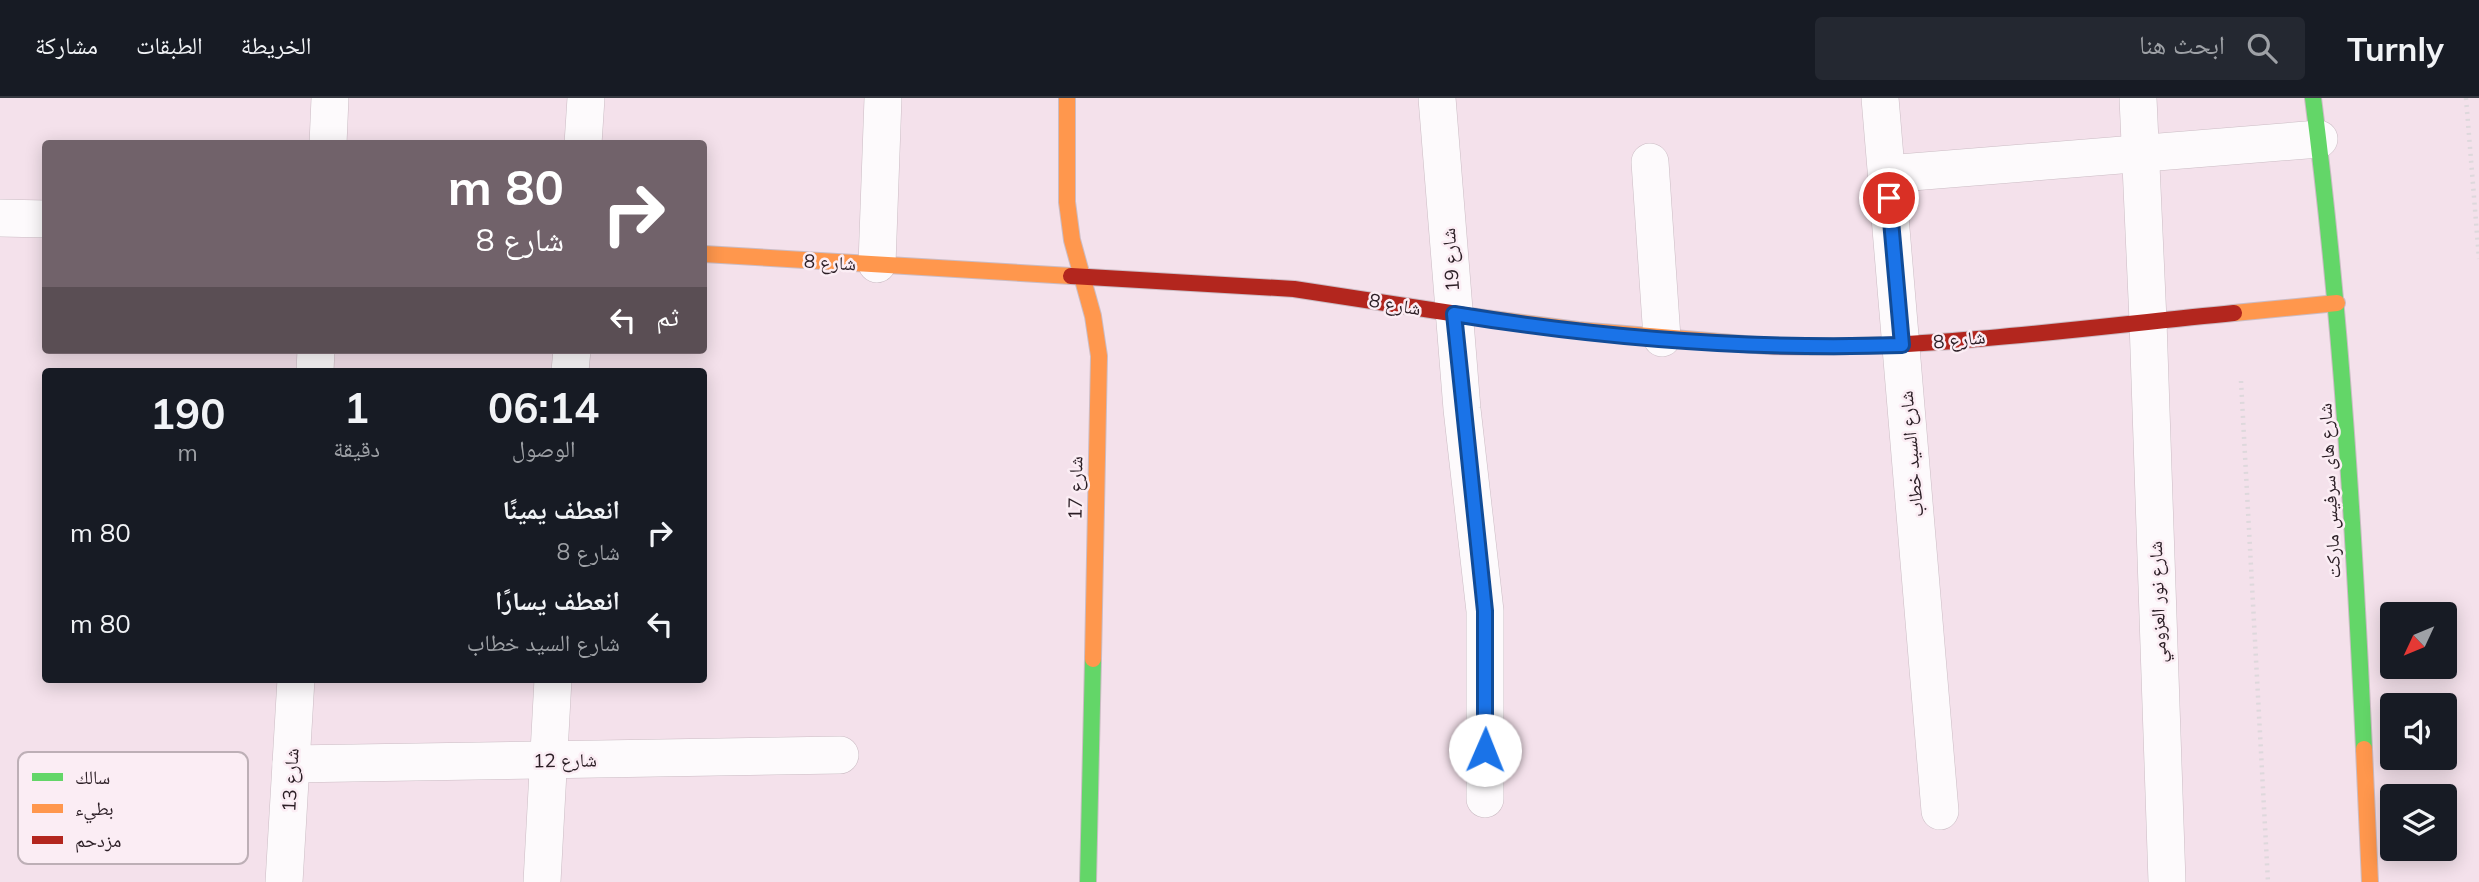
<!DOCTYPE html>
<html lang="ar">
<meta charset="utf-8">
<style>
:root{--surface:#171b24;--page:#242831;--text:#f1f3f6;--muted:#9ea1a6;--line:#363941}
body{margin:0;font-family:Mulish,"Noto Naskh Arabic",sans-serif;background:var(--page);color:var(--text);direction:rtl;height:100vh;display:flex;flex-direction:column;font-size:26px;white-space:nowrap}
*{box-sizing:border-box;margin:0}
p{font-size:23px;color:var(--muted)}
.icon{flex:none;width:38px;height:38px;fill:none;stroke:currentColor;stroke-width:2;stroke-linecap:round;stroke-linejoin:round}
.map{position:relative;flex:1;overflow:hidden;direction:ltr}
.panel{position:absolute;left:42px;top:270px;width:665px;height:315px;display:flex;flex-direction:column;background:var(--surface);border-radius:7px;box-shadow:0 4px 18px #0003;direction:rtl}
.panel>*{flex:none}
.hud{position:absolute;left:42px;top:42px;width:665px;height:214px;border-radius:7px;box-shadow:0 4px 18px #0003;direction:rtl;background:#71626a;color:#fff;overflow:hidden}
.needle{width:46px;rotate:226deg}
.fabs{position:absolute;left:2380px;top:504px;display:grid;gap:14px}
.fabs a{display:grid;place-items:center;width:77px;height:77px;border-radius:7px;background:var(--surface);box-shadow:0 4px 18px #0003;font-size:35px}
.pin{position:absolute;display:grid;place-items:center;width:60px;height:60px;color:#fff;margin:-30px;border:4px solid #fff;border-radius:50%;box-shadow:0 2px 7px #0007}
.me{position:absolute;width:77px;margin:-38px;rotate:1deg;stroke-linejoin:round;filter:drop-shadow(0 0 5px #0008)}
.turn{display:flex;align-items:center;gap:24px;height:147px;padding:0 28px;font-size:32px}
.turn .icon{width:91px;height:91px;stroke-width:2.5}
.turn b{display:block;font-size:49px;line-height:60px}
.then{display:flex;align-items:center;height:66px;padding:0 28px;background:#0003;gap:14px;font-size:26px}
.eta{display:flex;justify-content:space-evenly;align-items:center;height:119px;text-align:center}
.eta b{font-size:42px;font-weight:700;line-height:49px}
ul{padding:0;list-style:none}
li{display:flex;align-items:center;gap:21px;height:91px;padding:0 28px}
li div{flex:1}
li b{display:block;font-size:26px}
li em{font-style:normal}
header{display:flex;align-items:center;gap:42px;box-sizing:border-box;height:98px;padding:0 35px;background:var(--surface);border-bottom:2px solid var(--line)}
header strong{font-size:33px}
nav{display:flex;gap:38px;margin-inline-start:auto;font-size:24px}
.search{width:490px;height:63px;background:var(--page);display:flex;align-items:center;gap:18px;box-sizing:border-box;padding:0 24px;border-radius:7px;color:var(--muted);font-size:26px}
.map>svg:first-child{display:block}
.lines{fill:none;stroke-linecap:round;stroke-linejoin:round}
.street-casing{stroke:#cbbcc4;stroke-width:38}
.fast-casing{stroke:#cbbcc4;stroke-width:18}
.slow-casing{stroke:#cbbcc4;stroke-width:18}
.jam-casing{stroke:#cbbcc4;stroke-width:18}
.path{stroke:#ded8dc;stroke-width:4.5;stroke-dasharray:2 5;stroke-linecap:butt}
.street{stroke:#fdfafc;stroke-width:37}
.fast{stroke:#63d668;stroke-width:16}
.slow{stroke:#ff974d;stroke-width:16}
.jam{stroke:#b3261e;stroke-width:16}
.route-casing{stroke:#114b97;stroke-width:18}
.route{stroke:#1a73e8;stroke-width:12}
.labels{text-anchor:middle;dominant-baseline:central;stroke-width:5;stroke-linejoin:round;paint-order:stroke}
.street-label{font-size:19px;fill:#2b1e25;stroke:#fbedf4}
.key{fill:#fbedf4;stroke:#bdafb6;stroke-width:2}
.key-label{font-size:19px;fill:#2b1e25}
</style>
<header>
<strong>Turnly</strong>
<div class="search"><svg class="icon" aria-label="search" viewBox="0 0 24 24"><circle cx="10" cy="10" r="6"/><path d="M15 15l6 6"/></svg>ابحث هنا</div>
<nav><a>الخريطة</a><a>الطبقات</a><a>مشاركة</a></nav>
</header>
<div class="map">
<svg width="2479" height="784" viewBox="0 0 2479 784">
<rect width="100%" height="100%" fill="#f4e1eb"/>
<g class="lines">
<g class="street-casing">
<g id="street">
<polyline points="1437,0 1462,311 1485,513 1485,701"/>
<polyline points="1880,0 1940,713"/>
<polyline points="2138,0 2148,223 2167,784"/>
<polyline points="328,46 330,0"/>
<polyline points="583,46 586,0"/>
<polyline points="1650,64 1662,240"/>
<polyline points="1887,76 2319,41"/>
<polyline points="0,120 46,121"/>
<polyline points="877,166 883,0"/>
<polyline points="315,273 316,252"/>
<polyline points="570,273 572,252"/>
<polyline points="291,666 840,657"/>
<polyline points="284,784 296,581"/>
<polyline points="542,784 553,581"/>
</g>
</g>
<g class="fast-casing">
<g id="fast">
<path d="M2313,0C2341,216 2354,433 2364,651"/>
<polyline points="1088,784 1093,561"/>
</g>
</g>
<g class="slow-casing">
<g id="slow">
<polyline points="1067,0 1067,104 1072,142 1093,218 1099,258 1093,561"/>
<polyline points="704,156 1071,178"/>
<polyline points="2234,215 2337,205"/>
<polyline points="1477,219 1578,232 1768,248"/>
<polyline points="2364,651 2370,784"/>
</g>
</g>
<g class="jam-casing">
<g id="jam">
<polyline points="1071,178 1294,191 1477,219"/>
<path d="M1768,248C1924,253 2079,230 2234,215"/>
</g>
</g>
<g class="path">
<polyline points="2466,0 2479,161"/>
<polyline points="2241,283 2268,784"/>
</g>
<use href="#street" class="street"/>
<use href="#fast" class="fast"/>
<use href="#slow" class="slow"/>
<use href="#jam" class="jam"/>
</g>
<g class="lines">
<g class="route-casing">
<path id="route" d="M1485,652V513L1454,216C1601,240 1753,252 1902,247L1889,100"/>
</g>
<use href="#route" class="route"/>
</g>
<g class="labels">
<g class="street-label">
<text transform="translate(1450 162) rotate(-94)">شارع 19</text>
<text transform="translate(830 164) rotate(3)">شارع 8</text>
<text transform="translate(1395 206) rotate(10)">شارع 8</text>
<text transform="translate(1959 241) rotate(-6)">شارع 8</text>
<text transform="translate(1911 356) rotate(-95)">شارع السيد خطاب</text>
<text transform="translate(1075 390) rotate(-89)">شارع 17</text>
<text transform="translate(2329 393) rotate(-93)">شارع هاى سرفيس ماركت</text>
<text transform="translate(2157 504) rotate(-92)">شارع نور العزومي</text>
<text transform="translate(565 662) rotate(-1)">شارع 12</text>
<text transform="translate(290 682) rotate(-87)">شارع 13</text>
</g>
</g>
<rect x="18" y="654" width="230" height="112" rx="10" class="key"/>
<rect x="32" y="675" width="31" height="8" fill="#63d668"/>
<rect x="32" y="706" width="31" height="9" fill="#ff974d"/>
<rect x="32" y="738" width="31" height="8" fill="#b3261e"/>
<g class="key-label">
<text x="75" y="686">سالك</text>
<text x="75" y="717">بطيء</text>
<text x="75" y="749">مزدحم</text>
</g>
</svg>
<div class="fabs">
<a><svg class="needle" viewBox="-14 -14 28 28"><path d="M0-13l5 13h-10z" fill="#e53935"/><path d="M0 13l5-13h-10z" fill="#9ea1a6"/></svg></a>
<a><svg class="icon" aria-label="sound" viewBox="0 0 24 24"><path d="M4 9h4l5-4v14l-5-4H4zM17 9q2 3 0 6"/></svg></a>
<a><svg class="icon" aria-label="layers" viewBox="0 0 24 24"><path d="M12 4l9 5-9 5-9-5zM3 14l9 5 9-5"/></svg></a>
</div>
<div class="pin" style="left:1889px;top:100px;background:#d93025"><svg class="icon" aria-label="arrive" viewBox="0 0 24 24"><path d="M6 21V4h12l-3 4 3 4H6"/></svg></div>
<svg class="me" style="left:1485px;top:652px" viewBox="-20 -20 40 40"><circle r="19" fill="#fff"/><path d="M0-13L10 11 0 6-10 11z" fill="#1a73e8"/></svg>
<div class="hud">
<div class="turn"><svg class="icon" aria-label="right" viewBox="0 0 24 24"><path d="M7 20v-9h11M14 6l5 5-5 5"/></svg><div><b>80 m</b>شارع 8</div></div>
<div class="then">ثم<svg class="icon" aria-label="left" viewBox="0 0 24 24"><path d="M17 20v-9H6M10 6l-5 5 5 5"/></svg></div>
</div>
<section class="panel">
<div class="eta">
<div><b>06:14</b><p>الوصول</p></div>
<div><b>1</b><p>دقيقة</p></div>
<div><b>190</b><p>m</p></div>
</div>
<ul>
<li><svg class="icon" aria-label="right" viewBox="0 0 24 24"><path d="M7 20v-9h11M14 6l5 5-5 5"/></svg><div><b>انعطف يمينًا</b><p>شارع 8</p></div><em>80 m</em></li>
<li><svg class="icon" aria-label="left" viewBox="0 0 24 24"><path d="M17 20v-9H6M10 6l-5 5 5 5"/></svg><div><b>انعطف يسارًا</b><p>شارع السيد خطاب</p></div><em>80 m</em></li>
</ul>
</section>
</div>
